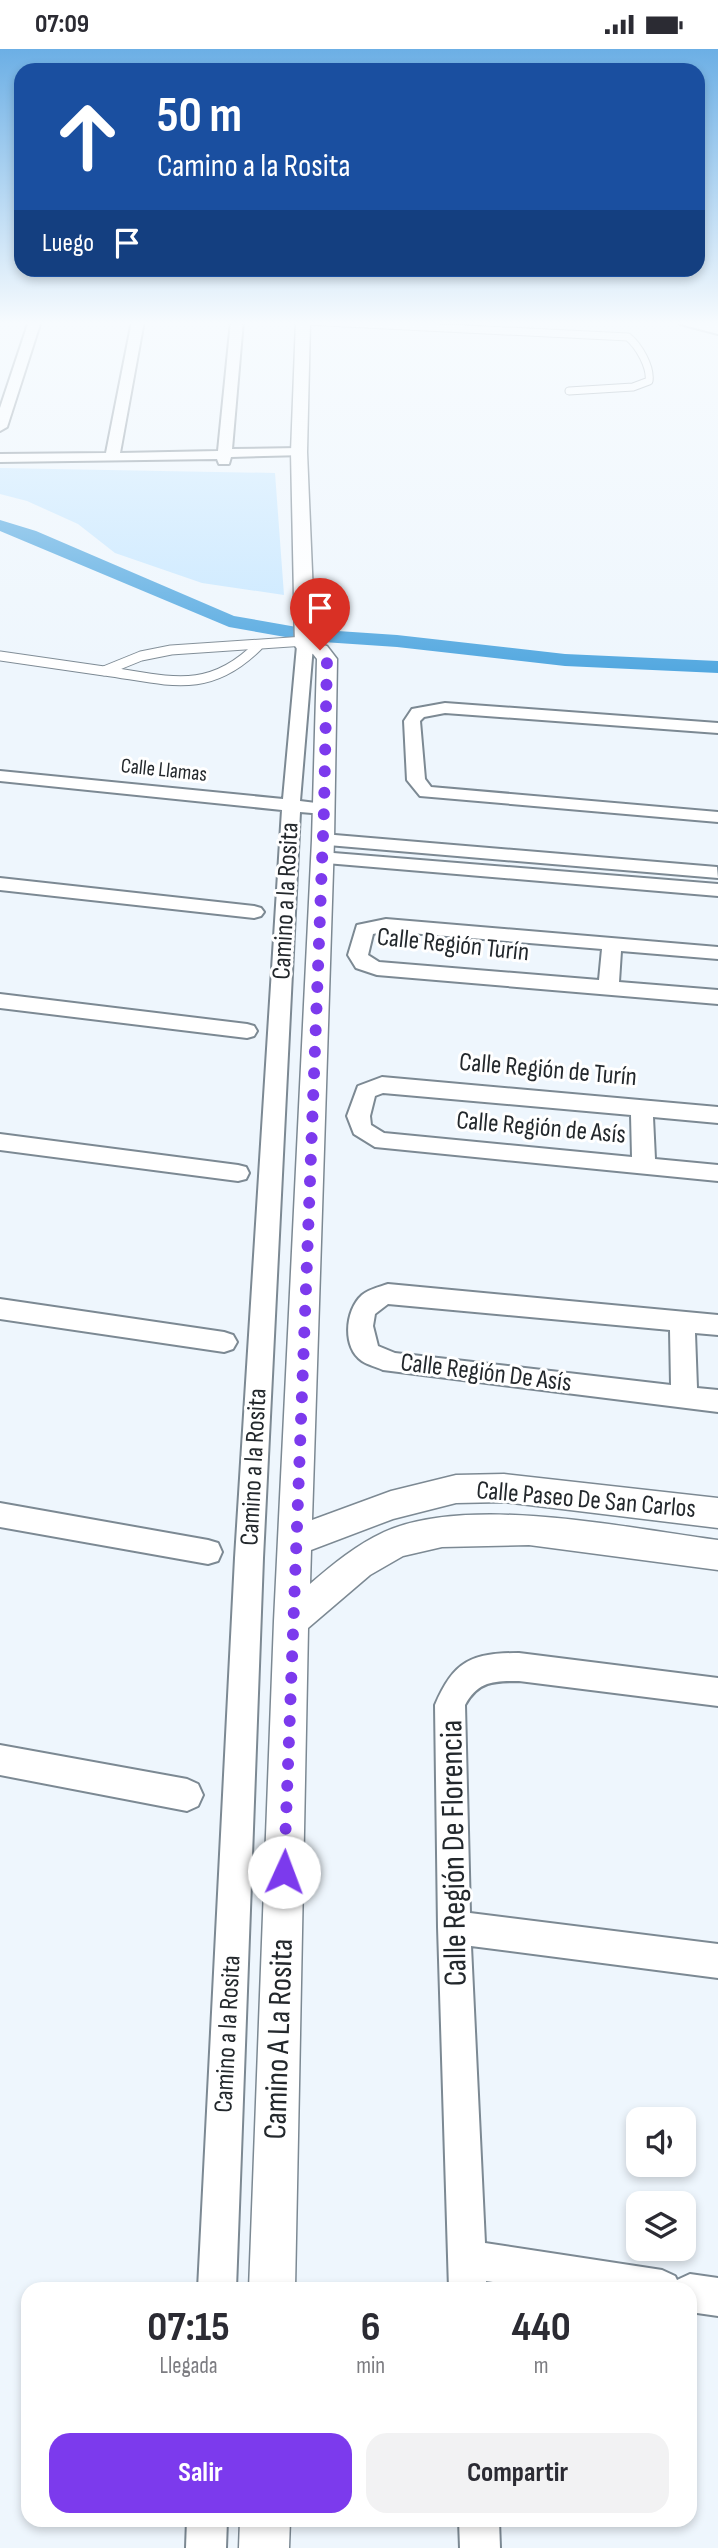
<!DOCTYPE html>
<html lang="es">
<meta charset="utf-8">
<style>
:root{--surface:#fff;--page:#f2f2f3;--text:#2b2b33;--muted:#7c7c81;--accent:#7c3aed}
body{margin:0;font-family:"Sofia Sans Condensed",sans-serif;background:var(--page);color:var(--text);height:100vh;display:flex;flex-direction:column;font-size:26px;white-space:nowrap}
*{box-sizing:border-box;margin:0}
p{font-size:23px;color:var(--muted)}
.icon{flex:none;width:38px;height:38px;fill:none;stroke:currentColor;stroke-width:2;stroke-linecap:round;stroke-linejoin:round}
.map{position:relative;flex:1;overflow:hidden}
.panel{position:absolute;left:21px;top:2233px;width:676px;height:245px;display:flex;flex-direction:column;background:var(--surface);border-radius:21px;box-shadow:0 4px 10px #0003}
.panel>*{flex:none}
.banner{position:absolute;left:14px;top:14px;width:691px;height:214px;border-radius:21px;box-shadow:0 4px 10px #0003;background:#1a4fa0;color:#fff;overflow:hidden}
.controls{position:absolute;left:626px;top:2058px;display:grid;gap:14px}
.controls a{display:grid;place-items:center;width:70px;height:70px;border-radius:14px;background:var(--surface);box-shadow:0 4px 10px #0003;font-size:35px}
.pin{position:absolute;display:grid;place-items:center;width:60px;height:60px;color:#fff;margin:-72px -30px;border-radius:50% 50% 50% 0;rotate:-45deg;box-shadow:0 0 7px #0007}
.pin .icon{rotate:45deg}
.me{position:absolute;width:77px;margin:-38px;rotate:2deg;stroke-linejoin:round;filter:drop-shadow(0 0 5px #0008)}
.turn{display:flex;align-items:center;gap:24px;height:147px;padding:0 28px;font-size:32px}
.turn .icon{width:91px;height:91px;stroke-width:2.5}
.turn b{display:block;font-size:49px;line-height:60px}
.then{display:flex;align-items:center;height:66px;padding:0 28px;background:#0003;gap:14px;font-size:26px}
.eta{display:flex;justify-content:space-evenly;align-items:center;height:119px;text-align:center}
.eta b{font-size:42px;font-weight:700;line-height:49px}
.button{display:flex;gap:14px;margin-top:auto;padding:14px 28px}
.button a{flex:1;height:80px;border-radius:21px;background:var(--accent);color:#fff;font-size:28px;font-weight:700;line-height:80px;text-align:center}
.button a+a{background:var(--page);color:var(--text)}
.status{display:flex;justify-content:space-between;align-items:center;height:49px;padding:0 35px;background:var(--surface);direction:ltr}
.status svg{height:19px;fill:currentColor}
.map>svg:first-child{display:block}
.green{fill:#c7e7ff}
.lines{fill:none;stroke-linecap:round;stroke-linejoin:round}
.canal{fill:#53a8e0;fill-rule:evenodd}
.service-far1-casing{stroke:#7c8993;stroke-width:9}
.service-casing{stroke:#7c8993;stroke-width:11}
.minor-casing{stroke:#7c8993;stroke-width:4}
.tertiary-casing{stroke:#7c8993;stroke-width:3}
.secondary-casing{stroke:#7c8993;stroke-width:4}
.service-far1{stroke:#fff;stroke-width:7}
.service{stroke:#fff;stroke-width:9}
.minor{fill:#fff;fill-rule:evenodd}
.tertiary{fill:#fff;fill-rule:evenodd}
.secondary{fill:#fff;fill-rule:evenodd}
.route{stroke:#7c3aed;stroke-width:12;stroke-dasharray:0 21.6}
.labels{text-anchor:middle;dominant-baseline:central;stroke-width:6;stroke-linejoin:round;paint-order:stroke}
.far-street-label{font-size:21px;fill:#23282c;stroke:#fff}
.street-label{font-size:26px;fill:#23282c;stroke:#fff}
.near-street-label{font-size:32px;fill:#23282c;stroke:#fff}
</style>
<div class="status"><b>07:09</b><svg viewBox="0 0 49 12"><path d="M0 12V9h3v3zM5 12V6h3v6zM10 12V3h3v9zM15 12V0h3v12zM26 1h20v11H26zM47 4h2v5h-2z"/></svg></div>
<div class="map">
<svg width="718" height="2499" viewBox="0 0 718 2499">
<rect width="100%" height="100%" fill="#eef6fd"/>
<polygon class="green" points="0,419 275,424 284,546 202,534 115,504 78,475 27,452 0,445"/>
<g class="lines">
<polygon class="canal" points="0,471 36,482 234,567 308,580 397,586 565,605 718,612 718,624 565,617 397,598 308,592 229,578 0,482"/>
<g class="service-far1-casing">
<path id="service-far1" d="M306,272L628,288C639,297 651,318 649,332L633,338L569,342"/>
</g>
<g class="service-casing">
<g id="service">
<polyline points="0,607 104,622 141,607 171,601 305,592"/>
<path d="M105,622C168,631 208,647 258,597"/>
</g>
</g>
<g class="minor-casing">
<g id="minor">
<polygon points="29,272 41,272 7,378 0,382 0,359"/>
<polygon points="132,272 144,272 120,404 218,402 231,272 243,272 232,400 299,399 304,400 304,406 231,408 229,415 219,415 217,410 0,413 0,405 106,404"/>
<polygon points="305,592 313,597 300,752 324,755 333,760 324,765 300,763 263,1509 236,2240 198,2240 235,1509 282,761 0,732 0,722 283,750 297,597"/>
<polygon points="445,654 718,674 718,684 445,664 424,668 420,672 425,730 431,738 718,763 718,773 420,747 407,731 404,672 412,660"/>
<polygon points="323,785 717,818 718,829 316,795 314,791"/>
<polygon points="321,803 718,835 718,847 314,813 312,809 314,805"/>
<polygon points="0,829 254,857 261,859 264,863 261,867 254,869 0,841"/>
<path d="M386,870L718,898V910L621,902L619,933L718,941V955L377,926L356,919L348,906L357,876ZM386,882L602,900L599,931L379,913L368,906L373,885Z"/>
<polygon points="0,945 247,975 254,977 257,982 254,987 247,989 0,959"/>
<path d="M382,1028L718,1058V1074L653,1068L655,1110L718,1116V1132L375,1098L354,1085L347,1067L358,1037ZM383,1044L631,1066L632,1108L384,1084L371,1076L370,1067L375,1047Z"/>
<polygon points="0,1085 238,1116 246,1118 249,1124 246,1130 238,1132 0,1101"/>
<path d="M388,1235L718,1266V1286L695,1284L697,1339L718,1341V1363L383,1321C377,1318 368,1316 362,1312C342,1299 345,1261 362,1246C369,1240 379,1238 388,1235ZM388,1255L670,1281L671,1336L395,1304L378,1297L373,1277L375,1265Z"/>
<polygon points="0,1250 224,1283 233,1286 237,1293 233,1300 224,1303 0,1270"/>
<polygon points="0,1454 208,1491 218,1494 222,1503 218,1512 208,1515 0,1478"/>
<path d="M519,1604L718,1629V1657L519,1632C494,1632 478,1632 465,1656L470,1864L718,1895V1929L471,1897L485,2194L662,2221L675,2227L677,2231L690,2225L718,2229V2267L690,2263V2240H541L486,2232L487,2240H449L438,1878L435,1656C454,1612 471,1604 519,1604Z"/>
<polygon points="0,1696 187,1730 198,1735 203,1746 198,1757 187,1762 0,1726"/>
<polygon points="187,2471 227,2471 226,2499 186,2499"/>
<polygon points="459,2471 499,2471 500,2499 460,2499"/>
</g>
</g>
<g class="tertiary-casing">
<g id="tertiary">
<path d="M296,272H310L307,403L315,594L327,597L337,610L334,791L312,1471L391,1442L456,1426L504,1425L718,1449V1479L504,1453L456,1454L393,1470L311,1501L310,1535C333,1515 356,1496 384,1483C469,1445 626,1479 718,1491V1521L529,1496L442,1498L403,1507L370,1526L308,1579L295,2240H249L274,1572L312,791L317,610L313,605L298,601L295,597L291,403Z"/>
<polygon points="240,2471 290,2471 289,2499 239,2499"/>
</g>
</g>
<g class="secondary-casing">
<polygon id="secondary" points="678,272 718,275 718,285 680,275"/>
</g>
<use href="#service-far1" class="service-far1"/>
<use href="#service" class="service"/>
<use href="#minor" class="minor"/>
<use href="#tertiary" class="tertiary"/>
<use href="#secondary" class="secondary"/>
</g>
<linearGradient id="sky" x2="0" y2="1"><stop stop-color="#6cafe5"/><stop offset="0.44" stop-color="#f7fbfe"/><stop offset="1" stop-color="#f7fbfe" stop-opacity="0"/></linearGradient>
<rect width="718" height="622" fill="url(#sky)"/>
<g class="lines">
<polyline class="route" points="284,1823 324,760 327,610 320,601"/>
</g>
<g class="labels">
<g class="far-street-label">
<text transform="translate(164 721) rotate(6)">Calle Llamas</text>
</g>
<g class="street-label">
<text transform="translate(286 852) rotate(-87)">Camino a la Rosita</text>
<text transform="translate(453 896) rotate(6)">Calle Región Turín</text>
<text transform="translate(548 1021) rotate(5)">Calle Región de Turín</text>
<text transform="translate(541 1079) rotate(5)">Calle Región de Asís</text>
<text transform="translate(486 1324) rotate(7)">Calle Región De Asís</text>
<text transform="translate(254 1418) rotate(-87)">Camino a la Rosita</text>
<text transform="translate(586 1451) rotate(5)">Calle Paseo De San Carlos</text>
<text transform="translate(228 1985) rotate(-87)">Camino a la Rosita</text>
</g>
<g class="near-street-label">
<text transform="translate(454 1804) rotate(-91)">Calle Región De Florencia</text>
<text transform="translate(279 1990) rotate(-88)">Camino A La Rosita</text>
</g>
</g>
</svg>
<div class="controls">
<a><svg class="icon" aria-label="sound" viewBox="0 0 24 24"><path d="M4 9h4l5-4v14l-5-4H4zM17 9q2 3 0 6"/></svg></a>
<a><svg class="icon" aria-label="layers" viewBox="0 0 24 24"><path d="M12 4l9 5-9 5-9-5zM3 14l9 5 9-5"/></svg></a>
</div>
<div class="pin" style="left:320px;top:601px;background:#d93025"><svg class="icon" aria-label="arrive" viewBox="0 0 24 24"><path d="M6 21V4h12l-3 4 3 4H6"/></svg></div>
<svg class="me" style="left:284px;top:1823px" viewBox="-20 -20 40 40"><circle r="19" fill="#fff"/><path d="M0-13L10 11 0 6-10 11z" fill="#7c3aed"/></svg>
<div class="banner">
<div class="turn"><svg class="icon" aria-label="ahead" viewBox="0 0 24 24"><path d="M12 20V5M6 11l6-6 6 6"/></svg><div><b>50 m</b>Camino a la Rosita</div></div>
<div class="then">Luego<svg class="icon" aria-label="arrive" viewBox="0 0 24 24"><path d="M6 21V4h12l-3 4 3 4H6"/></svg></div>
</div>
<section class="panel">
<div class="eta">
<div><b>07:15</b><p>Llegada</p></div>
<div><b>6</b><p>min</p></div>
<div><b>440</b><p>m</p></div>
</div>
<div class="button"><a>Salir</a><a>Compartir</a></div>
</section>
</div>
